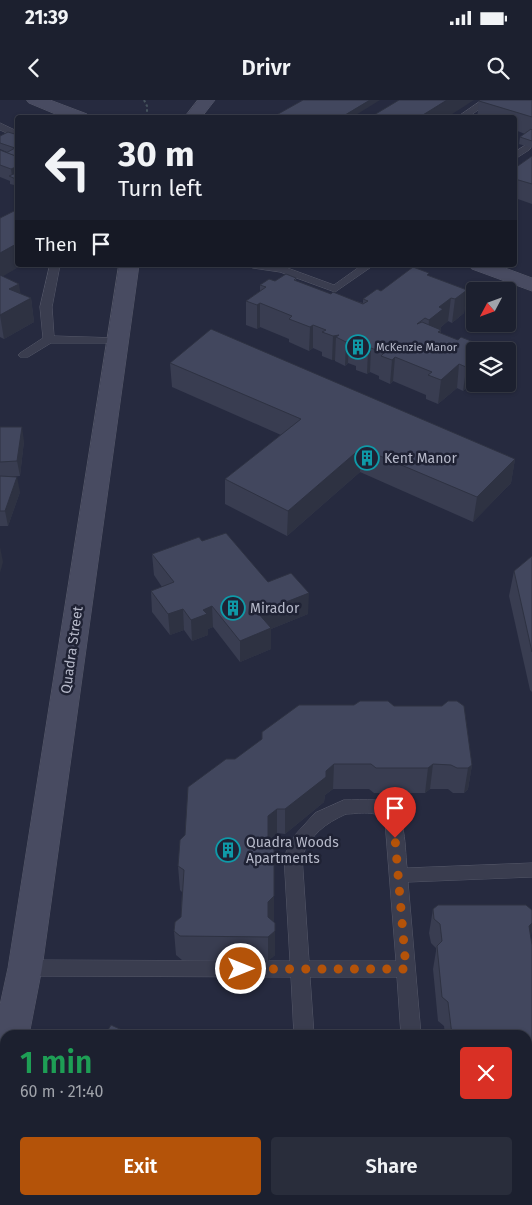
<!DOCTYPE html>
<meta charset="utf-8">
<style>
:root{--surface:#1c202f;--page:#292d3b;--text:#f1f3f6;--muted:#a0a3aa;--line:#3a3e4b;--accent:#b45309}
body{margin:0;font-family:"Fira Sans",sans-serif;background:var(--page);color:var(--text);height:100vh;display:flex;flex-direction:column;font-size:19px;white-space:nowrap}
*{box-sizing:border-box;margin:0}
p{font-size:16px;color:var(--muted)}
.icon{flex:none;width:28px;height:28px;fill:none;stroke:currentColor;stroke-width:2;stroke-linecap:round;stroke-linejoin:round}
.map{position:relative;flex:1;overflow:hidden}
.side{position:absolute;left:0px;top:930px;width:532px;height:175px;display:flex;flex-direction:column;background:var(--surface);border-radius:15px 15px 0 0;box-shadow:0 1px 4px #0004,0 0 0 1px var(--line)}
.side>*{flex:none}
.banner{position:absolute;left:15px;top:15px;width:502px;height:152px;border-radius:5px;box-shadow:0 1px 4px #0004,0 0 0 1px var(--line);background:#1c202f;color:var(--text);overflow:hidden}
.needle{width:32px;rotate:229deg}
.controls{position:absolute;left:466px;top:182px;display:grid;gap:10px}
.controls a{display:grid;place-items:center;width:50px;height:50px;border-radius:5px;background:var(--surface);box-shadow:0 1px 4px #0004,0 0 0 1px var(--line);font-size:25px}
.pin{position:absolute;display:grid;place-items:center;width:42px;height:42px;color:#fff;margin:-51px -21px;border-radius:50% 50% 50% 0;rotate:-45deg;box-shadow:0 0 5px #0007}
.pin .icon{rotate:45deg}
.me{position:absolute;width:55px;margin:-28px;rotate:90deg;stroke-linejoin:round;filter:drop-shadow(0 0 4px #0008)}
.turn{display:flex;align-items:center;gap:18px;height:105px;padding:0 20px;font-size:22px}
.turn .icon{width:65px;height:65px;stroke-width:2.5}
.turn b{display:block;font-size:35px;line-height:42px}
.then{display:flex;align-items:center;height:48px;padding:0 20px;background:#0003;gap:10px;font-size:19px}
.round{display:grid;place-items:center;flex:none;width:52px;height:52px;border-radius:5px;background:var(--page)}
.headline{display:flex;align-items:center;justify-content:space-between;height:85px;padding:0 20px}
h1{font-size:30px;font-weight:600;line-height:38px;color:#1e9e55}
.action{display:flex;gap:10px;margin-top:auto;padding:10px 20px}
.action a{flex:1;height:58px;border-radius:5px;background:var(--accent);color:#fff;font-size:20px;font-weight:600;line-height:58px;text-align:center}
.action a+a{background:var(--page);color:var(--text)}
.status{display:flex;justify-content:space-between;align-items:center;height:35px;padding:0 25px;background:var(--surface);direction:ltr}
.status svg{height:14px;fill:currentColor}
header{display:flex;justify-content:space-between;align-items:center;height:65px;padding:0 20px;background:var(--surface);font-size:22px;font-weight:600}
.map>svg:first-child{display:block}
.lines{fill:none;stroke-linecap:round;stroke-linejoin:round}
.service-casing{stroke:#555869;stroke-width:1}
.secondary-casing{stroke:#555869;stroke-width:1}
.path{stroke:#46545d;stroke-width:2;stroke-dasharray:2.5 2.5;stroke-linecap:butt}
.service{fill:#3a3d4f;fill-rule:evenodd}
.secondary{fill:#484b61;fill-rule:evenodd}
.wall{fill:#393d51}
.shaded-wall{fill:#2e3242}
.building{fill:#42475e;stroke:#2e3242}
.route{stroke:#b45309;stroke-width:9;stroke-dasharray:0 16.2}
.labels{text-anchor:middle;dominant-baseline:central;stroke-width:5;stroke-linejoin:round;paint-order:stroke}
.far-poi-label{font-size:11px;fill:#b6b9c9;stroke:#1f2234;text-anchor:start}
.poi-label{font-size:14px;fill:#b6b9c9;stroke:#1f2234;text-anchor:start}
.street-label{font-size:14px;fill:#b6b9c9;stroke:#1f2234}
</style>
<div class="status"><b>21:39</b><svg viewBox="0 0 49 12"><path d="M0 12V9h3v3zM5 12V6h3v6zM10 12V3h3v9zM15 12V0h3v12zM26 1h20v11H26zM47 4h2v5h-2z"/></svg></div>
<header><svg class="icon" aria-label="back" viewBox="0 0 24 24"><path d="M15 5l-7 7 7 7"/></svg>Drivr<svg class="icon" aria-label="search" viewBox="0 0 24 24"><circle cx="10" cy="10" r="6"/><path d="M15 15l6 6"/></svg></header>
<div class="map">
<svg width="532" height="1105" viewBox="0 0 532 1105">
<rect width="100%" height="100%" fill="#262a3f"/>
<g class="lines">
<g class="service-casing">
<g id="service">
<polygon points="482,0 492,0 467,18 456,18"/>
<polygon points="0,23 17,31 18,35 11,35 0,30"/>
<polygon points="526,45 531,48 529,50 515,59 515,52"/>
<polygon points="50,165 60,165 52,207 54,236 118,238 122,239 124,241 122,243 51,243 28,257 20,257 18,255 20,253 43,238 40,207"/>
<polygon points="248,165 282,166 334,185 362,165 374,165 335,192 280,172 253,168"/>
<path d="M344,700C354,700 365,699 375,700C408,705 404,742 407,768L532,763V777L408,782L421,935H401L397,877H310L314,935H294L291,877L25,876L18,874L16,868L18,862L25,860L290,861L284,756L295,735L315,713ZM346,714C358,714 378,709 385,721L396,861H309L302,756C312,734 324,724 346,714Z"/>
</g>
</g>
<g class="secondary-casing">
<g id="secondary">
<polygon points="27,0 50,0 87,14 89,18 65,18 29,3"/>
<polygon points="198,0 215,0 201,18 184,18"/>
<polygon points="119,165 139,165 42,868 29,935 5,935 5,949 0,947 0,905 8,868"/>
<polygon points="469,165 497,165 532,178 532,191 472,169"/>
<polygon points="5,949 5,1008 0,1010 0,951"/>
</g>
</g>
<polyline class="path" points="144,0 147,6 147,16"/>
<use href="#service" class="service"/>
<use href="#secondary" class="secondary"/>
</g>
<g class="wall">
<polygon points="532,0 532,48 519,44 520,37 525,34 515,30 515,18 477,18 479,1"/>
<polygon points="18,35 18,86 10,84 10,81 0,77 0,50 6,53 7,52 0,49 0,36"/>
<polygon points="532,56 532,104 515,98 515,68"/>
<polygon points="0,118 18,165 22,165 2,176 20,194 31,198 34,222 4,239 0,237"/>
<polygon points="429,176 467,190 464,213 452,223 448,221 441,227 441,233 473,274 472,283 463,291 457,288 438,304 426,299 426,295 393,281 390,284 379,279 379,276 370,272 367,274 356,270 356,266 348,263 345,266 335,261 335,260 332,260 322,256 322,252 313,248 309,251 289,242 289,239 260,227 257,229 246,225 246,201 260,191 260,185 275,181 296,178 296,181 331,194 363,203 363,199 381,191"/>
<polygon points="170,263 515,359 511,383 473,422 360,372 287,436 225,404 225,379 281,335 172,287"/>
<polygon points="0,327 24,341 20,376 9,377 20,392 8,426 0,426"/>
<polygon points="202,441 268,482 308,514 271,529 271,549 240,562 213,527 208,529 208,535 192,541 184,530 170,535 152,512 151,491 162,487 154,475 152,454"/>
<polygon points="532,456 532,592 530,590 509,496 514,471"/>
<polygon points="226,659 472,665 468,689 464,693 453,693 448,689 430,689 425,693 374,693 369,689 333,689 325,695 324,702 285,734 277,733 268,741 274,821 273,821 275,855 268,861 182,860 176,855 174,831 181,817 182,792 180,790 178,766 185,735"/>
<polygon points="433,809 531,837 532,845 532,1018 528,1023 528,935 445,935 444,926 438,921 433,869 436,851 436,848 431,843 429,833"/>
</g>
<g class="shaded-wall">
<polygon points="370,0 380,0 351,18 340,18"/>
<polygon points="447,0 474,0 446,18 418,18"/>
<polygon points="18,66 18,80 12,77 11,69"/>
<polygon points="18,143 18,165 22,165 0,178 0,153"/>
<polygon points="19,184 22,203 31,198 34,222 4,239 0,215 9,189"/>
<polygon points="467,190 464,213 452,223 455,199"/>
<polygon points="451,198 448,221 441,227 439,253 427,243 429,220 439,207"/>
<polygon points="260,203 260,227 257,229 257,205"/>
<polygon points="313,225 313,248 309,251 310,227"/>
<polygon points="339,235 336,237 335,260 332,260 333,236"/>
<polygon points="349,239 348,263 345,266 346,242"/>
<polygon points="481,245 481,251 475,251 475,272 473,274 472,283 463,291 468,256"/>
<polygon points="371,248 370,272 367,274 368,250"/>
<polygon points="395,257 393,281 390,284 392,260"/>
<polygon points="459,264 457,288 438,304 441,280"/>
<polygon points="22,327 24,341 20,376 17,361"/>
<polygon points="361,348 360,372 287,436 288,411"/>
<polygon points="515,359 511,383 473,422 477,397"/>
<polygon points="17,377 20,392 8,426 5,411"/>
<polygon points="0,447 3,462 0,473"/>
<polygon points="309,493 308,514 271,529 271,549 240,562 240,541 258,513"/>
<polygon points="212,506 213,527 208,529 208,535 192,541 191,520 203,510"/>
<polygon points="183,509 184,530 170,535 168,514"/>
<polygon points="334,664 333,689 325,695 324,702 285,734 285,709 326,671"/>
<polygon points="433,664 430,689 425,693 428,668"/>
<polygon points="472,665 468,689 464,693 468,668"/>
<polygon points="277,709 277,733 268,741 268,770 268,716"/>
<polygon points="274,796 274,821 268,826 268,802"/>
<polygon points="532,823 532,832 529,844 529,826"/>
<polygon points="275,831 275,855 268,861 268,837"/>
<polygon points="532,1003 532,1018 528,1023 528,1008"/>
<polygon points="443,1100 457,1100 453,1105 438,1105"/>
</g>
<g class="building">
<polygon points="303,0 370,0 340,18 271,18"/>
<polygon points="399,0 447,0 418,18 369,18"/>
<polygon points="480,0 532,0 532,17 479,1"/>
<polygon points="531,29 532,30 532,41 520,37"/>
<polygon points="8,32 18,35 18,57 6,53 15,48 0,43 0,36"/>
<polygon points="0,50 18,57 18,66 11,69 0,65"/>
<polygon points="532,56 532,84 515,79 515,68"/>
<polygon points="16,73 18,73 18,80 9,76"/>
<polygon points="18,109 18,135 16,135 18,136 18,143 0,153 0,118"/>
<polygon points="413,167 429,173 427,175 467,190 455,199 451,198 439,207 443,209 429,220 425,218 417,224 422,222 441,230 438,232 458,240 461,237 481,245 468,256 475,259 466,267 459,264 441,280 428,275 432,272 395,257 392,260 381,256 384,253 371,248 368,250 357,246 360,244 349,239 346,242 336,237 339,235 333,236 322,232 326,230 313,225 310,227 289,219 292,216 260,203 257,205 246,201 266,187 260,185 269,179 275,181 286,174 296,178 294,180 331,194 333,192 363,204 368,201 363,199 377,189 381,191"/>
<polygon points="0,175 19,184 9,189 31,198 0,215"/>
<polygon points="211,229 515,359 477,397 361,348 288,411 225,379 301,319 170,263"/>
<polygon points="0,327 22,327 17,361 0,362"/>
<polygon points="0,376 17,377 5,411 0,411"/>
<polygon points="226,433 268,482 291,473 309,493 258,513 271,528 240,541 212,506 203,510 207,514 191,520 183,509 168,514 151,491 174,482 152,454 199,437 202,441"/>
<polygon points="532,456 532,552 514,471"/>
<polygon points="360,601 388,601 394,606 442,606 448,601 457,601 464,606 472,665 468,668 457,668 451,665 433,664 428,668 376,668 371,664 334,664 326,671 326,677 285,709 277,709 268,716 268,745 274,750 274,796 268,802 268,817 275,823 275,831 268,837 180,836 174,831 175,822 181,817 184,770 178,766 180,740 185,735 188,687 226,659 235,659 262,639 262,632 299,605 354,605"/>
<polygon points="438,805 526,805 532,810 532,823 529,826 532,845 532,1003 528,1008 528,935 452,935 448,902 442,897 437,846 442,841 440,824 434,819 433,809"/>
<polygon points="111,925 133,935 105,935"/>
<polygon points="207,1100 443,1100 438,1105 206,1105"/>
</g>
<g class="lines">
<polyline class="route" points="241,869 406,869 395,738"/>
</g>
<defs>
<g id="building-ring" transform="scale(1.25)"><circle r="9.5" fill="#1f2234" stroke="#0f9aa8" stroke-width="1.5"/><path d="M-4-6H4V6H1V3H-1V6H-4ZM-2.5-4.3h1.7v1.8h-1.7ZM.8-4.3h1.7v1.8H.8ZM-2.5-1h1.7V.8h-1.7ZM.8-1h1.7V.8H.8Z" fill="#0f9aa8"/></g>
</defs>
<g fill-rule="evenodd">
<use href="#building-ring" x="358" y="247"/>
<use href="#building-ring" x="367" y="358"/>
<use href="#building-ring" x="233" y="508"/>
<use href="#building-ring" x="228" y="750"/>
</g>
<g class="labels">
<g class="far-poi-label">
<text x="376" y="247">McKenzie Manor</text>
</g>
<g class="poi-label">
<text x="384" y="358">Kent Manor</text>
<text x="250" y="508">Mirador</text>
<text x="246" y="742">Quadra Woods<tspan x="246" dy="16">Apartments</tspan></text>
</g>
<g class="street-label">
<text transform="translate(72 550) rotate(-82)">Quadra Street</text>
</g>
</g>
</svg>
<div class="controls">
<a><svg class="needle" viewBox="-14 -14 28 28"><path d="M0-13l5 13h-10z" fill="#e53935"/><path d="M0 13l5-13h-10z" fill="#a0a3aa"/></svg></a>
<a><svg class="icon" aria-label="layers" viewBox="0 0 24 24"><path d="M12 4l9 5-9 5-9-5zM3 14l9 5 9-5"/></svg></a>
</div>
<div class="pin" style="left:395px;top:738px;background:#d93025"><svg class="icon" aria-label="arrive" viewBox="0 0 24 24"><path d="M6 21V4h12l-3 4 3 4H6"/></svg></div>
<svg class="me" style="left:241px;top:869px" viewBox="-20 -20 40 40"><circle r="17" fill="#b45309" stroke="#fff" stroke-width="3"/><path d="M0-11L8 9 0 5-8 9z" fill="#fff"/></svg>
<div class="banner">
<div class="turn"><svg class="icon" aria-label="left" viewBox="0 0 24 24"><path d="M17 20v-9H6M10 6l-5 5 5 5"/></svg><div><b>30 m</b>Turn left</div></div>
<div class="then">Then<svg class="icon" aria-label="arrive" viewBox="0 0 24 24"><path d="M6 21V4h12l-3 4 3 4H6"/></svg></div>
</div>
<section class="side">
<div class="headline"><div><h1>1 min</h1><p>60 m · 21:40</p></div><a class="round" style="background:#d93025;color:#fff"><svg class="icon" aria-label="close" viewBox="0 0 24 24"><path d="M6 6l12 12M18 6L6 18"/></svg></a></div>
<div class="action"><a>Exit</a><a>Share</a></div>
</section>
</div>
